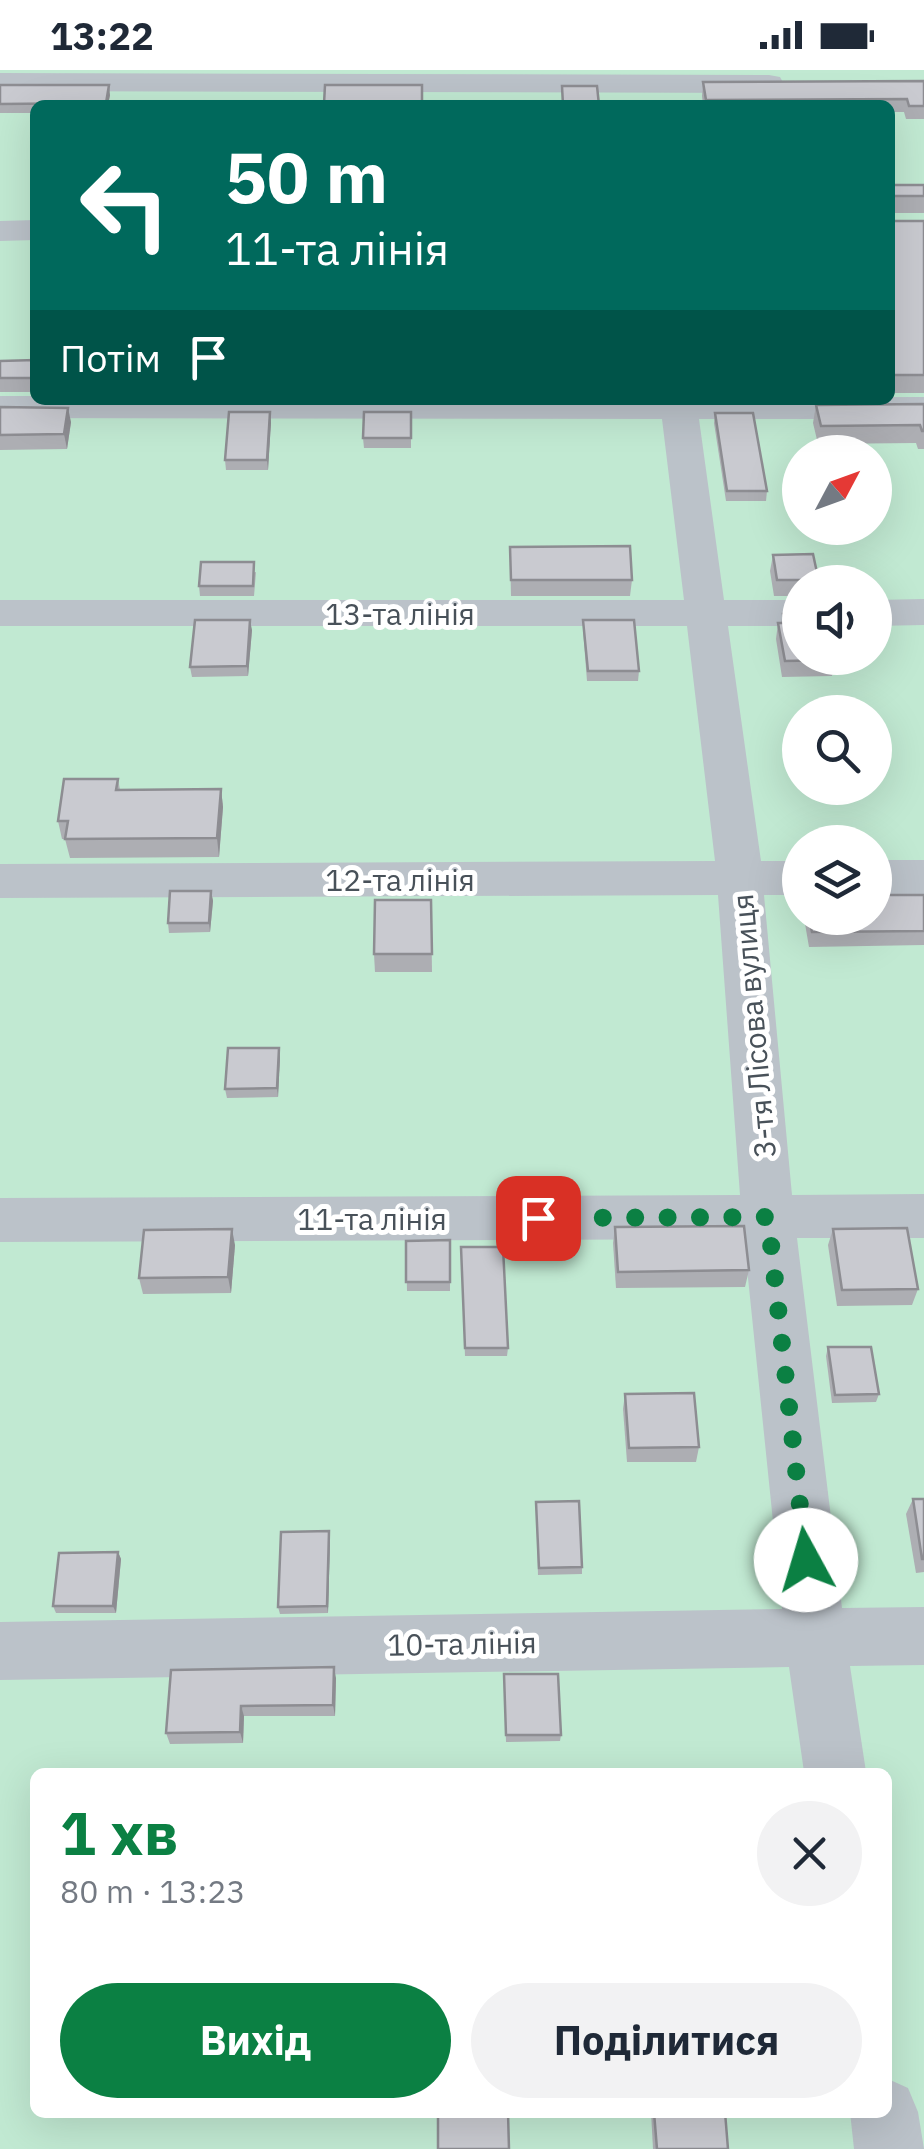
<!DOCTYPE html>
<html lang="uk">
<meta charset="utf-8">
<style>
:root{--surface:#fff;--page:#f2f2f3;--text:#1f2937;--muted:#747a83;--accent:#0b8043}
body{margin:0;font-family:"IBM Plex Sans",sans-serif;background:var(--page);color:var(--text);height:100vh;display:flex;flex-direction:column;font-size:38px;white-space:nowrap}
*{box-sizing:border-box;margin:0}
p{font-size:32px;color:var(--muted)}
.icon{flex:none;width:55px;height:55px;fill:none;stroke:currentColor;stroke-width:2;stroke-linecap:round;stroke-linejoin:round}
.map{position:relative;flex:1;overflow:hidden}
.side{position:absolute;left:30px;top:1698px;width:862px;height:350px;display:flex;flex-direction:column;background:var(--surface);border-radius:15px;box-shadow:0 10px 40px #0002}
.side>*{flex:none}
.guide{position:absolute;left:30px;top:30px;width:865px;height:305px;border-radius:15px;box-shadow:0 10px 40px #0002;background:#00695c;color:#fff;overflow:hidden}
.needle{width:65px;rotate:49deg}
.fabs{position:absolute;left:782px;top:365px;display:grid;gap:20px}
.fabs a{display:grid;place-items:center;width:110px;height:110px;border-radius:50%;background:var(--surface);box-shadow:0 10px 40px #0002;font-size:50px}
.pin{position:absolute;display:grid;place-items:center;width:85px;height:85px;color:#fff;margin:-42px;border-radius:20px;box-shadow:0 5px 15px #0006}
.me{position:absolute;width:110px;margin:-55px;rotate:354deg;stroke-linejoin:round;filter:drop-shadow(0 0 8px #0008)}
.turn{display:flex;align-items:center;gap:35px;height:210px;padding:0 30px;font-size:45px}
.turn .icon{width:130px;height:130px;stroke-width:2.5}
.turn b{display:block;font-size:70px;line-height:85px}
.then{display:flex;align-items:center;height:95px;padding:0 30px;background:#0003;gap:20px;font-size:38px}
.round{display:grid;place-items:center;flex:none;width:105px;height:105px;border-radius:52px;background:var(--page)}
.overview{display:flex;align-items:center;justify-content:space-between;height:170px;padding:0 30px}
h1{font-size:60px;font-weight:700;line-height:75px;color:var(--accent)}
.button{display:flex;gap:20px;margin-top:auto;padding:20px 30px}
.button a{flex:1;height:115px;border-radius:60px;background:var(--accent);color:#fff;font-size:40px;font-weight:700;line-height:115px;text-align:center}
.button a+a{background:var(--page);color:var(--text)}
.status{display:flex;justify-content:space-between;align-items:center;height:70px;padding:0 50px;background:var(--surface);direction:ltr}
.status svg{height:28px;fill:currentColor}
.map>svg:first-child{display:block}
.green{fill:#c1e9d2;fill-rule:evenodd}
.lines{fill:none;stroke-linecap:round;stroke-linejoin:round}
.minor{fill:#bbc2c9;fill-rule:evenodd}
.wall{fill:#adaeb3}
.shaded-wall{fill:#8d8d92}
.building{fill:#c9cad0;stroke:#8d8d92;stroke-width:2.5}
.route{stroke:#0b8043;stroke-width:18;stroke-dasharray:0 32.4}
.labels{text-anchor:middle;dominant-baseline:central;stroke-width:10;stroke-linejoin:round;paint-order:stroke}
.street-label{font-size:30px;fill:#485159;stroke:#fff}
</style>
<div class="status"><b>13:22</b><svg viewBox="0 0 49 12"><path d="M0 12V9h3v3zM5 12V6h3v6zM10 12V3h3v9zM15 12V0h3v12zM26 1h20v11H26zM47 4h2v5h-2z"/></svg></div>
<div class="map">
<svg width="924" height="2079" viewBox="0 0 924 2079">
<rect width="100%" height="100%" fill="#f0eeee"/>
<path class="green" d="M0,0H924V2079H0ZM35,35H890V330H35ZM800,382H875V458H800ZM800,512H875V588H800ZM800,642H875V718H800ZM800,772H875V848H800ZM35,1702H888V2042H35Z"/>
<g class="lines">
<g class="minor">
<polygon points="0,3 769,5 780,7 784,14 780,21 769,23 0,21"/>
<polygon points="35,150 35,170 0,171 0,151"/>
<polygon points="0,326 35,326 35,330 924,327 924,349 699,349 724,530 800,530 800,556 728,556 761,791 800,791 800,825 764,825 792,1125 924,1124 924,1168 797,1168 842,1538 924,1537 924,1595 850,1596 866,1702 804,1702 789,1597 0,1610 0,1552 782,1539 744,1169 0,1172 0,1128 740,1125 718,825 0,828 0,794 715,791 687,556 0,556 0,530 684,530 662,349 0,348"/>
<polygon points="924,529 924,555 875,556 875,530"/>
<rect x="875" y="790" width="49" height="34"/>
<polygon points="888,2009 908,2018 918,2042 924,2079 854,2079 850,2042 888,2042"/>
</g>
</g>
<g class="wall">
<polygon points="924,11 924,49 906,49 904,42 890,42 890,35 703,35 702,26 703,12"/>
<polygon points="0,15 110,25 108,35 35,35 35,43 0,43"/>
<polygon points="325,15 422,15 422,35 324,35"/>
<polygon points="890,115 924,115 924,143 891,143 891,151 924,151 924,323 890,323"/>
<polygon points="35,290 35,322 0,322 0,291"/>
<polygon points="924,334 924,379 918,379 916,373 818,374 813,353 816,335"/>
<polygon points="0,337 71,352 67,379 0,380"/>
<polygon points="411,342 411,378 364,378 363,368"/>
<polygon points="715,343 767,421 766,431 726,431 714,353"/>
<polygon points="271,352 268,400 226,400 225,390"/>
<polygon points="510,477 632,510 630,526 511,526"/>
<polygon points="773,485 819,512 800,512 800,526 774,526 770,501"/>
<polygon points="256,502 254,526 200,526 199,516"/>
<polygon points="783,544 835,590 832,606 782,607 776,569 778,553 781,553"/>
<polygon points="583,550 639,601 638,611 587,611 583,560"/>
<polygon points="252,560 248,606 192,607 190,597"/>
<polygon points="118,709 120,720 221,719 223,737 219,787 70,788 65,769 62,769 58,751"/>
<polygon points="211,821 213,831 210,862 169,863 168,853"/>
<polygon points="924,825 924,875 809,877 804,848 875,848"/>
<polygon points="431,830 432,902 375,902 374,884"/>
<polygon points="280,987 278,1027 227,1028 225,1019"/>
<polygon points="615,1157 749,1200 745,1217 616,1218 613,1173"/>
<polygon points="833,1159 918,1219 912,1235 837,1236 828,1175"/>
<polygon points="450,1170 450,1221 407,1221 406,1171"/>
<polygon points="235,1175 231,1223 143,1224 139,1208"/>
<polygon points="461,1177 508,1278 507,1286 465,1286"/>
<polygon points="828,1277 879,1324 876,1332 832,1333 826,1286"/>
<polygon points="625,1324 699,1377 696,1392 627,1392 623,1339"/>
<polygon points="913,1429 924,1429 924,1502 916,1503 906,1444"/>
<polygon points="536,1432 582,1497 582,1504 538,1505"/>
<polygon points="330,1468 328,1543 280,1544 278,1537"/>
<polygon points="118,1482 121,1489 116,1543 56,1543 53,1536"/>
<polygon points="171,1600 336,1608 335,1646 244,1646 243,1673 170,1674 166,1663"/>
<polygon points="504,1604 561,1665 560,1671 506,1672"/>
<polygon points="651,2042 725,2042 728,2079 653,2079"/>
</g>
<g class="shaded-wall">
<polygon points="109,15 110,25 108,35 106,35"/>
<polygon points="68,338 71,352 67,379 64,364"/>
<polygon points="270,342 271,352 268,400 267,390"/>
<polygon points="250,550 252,560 248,606 247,596"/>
<polygon points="221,719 223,737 219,787 217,768"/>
<polygon points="211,821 213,831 210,862 209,853"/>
<polygon points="279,978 280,987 278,1027 277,1018"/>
<polygon points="232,1159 235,1175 231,1223 228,1207"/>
<polygon points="329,1461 330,1468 328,1543 327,1536"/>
<polygon points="118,1482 121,1489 116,1543 113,1536"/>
<polygon points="334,1597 336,1608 335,1646 333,1635"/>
<polygon points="241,1636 244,1646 243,1673 240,1662"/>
</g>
<g class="building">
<polygon points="924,11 924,36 909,36 907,29 706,30 703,12"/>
<polygon points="0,15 109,15 106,33 0,34"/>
<polygon points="325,15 422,15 422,33 324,34"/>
<polygon points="562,16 597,16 599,35 563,35"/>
<polygon points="890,115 924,115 924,126 891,126 891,151 924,151 924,305 890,305"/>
<polygon points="35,290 35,311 32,308 0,308 0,291"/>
<polygon points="924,334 924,361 922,361 920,355 821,356 816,335"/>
<polygon points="0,337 68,338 64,364 0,365"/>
<polygon points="229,342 270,342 267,390 225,390"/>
<polygon points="364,342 411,342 411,368 363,368"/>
<polygon points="715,343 753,343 767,421 727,421"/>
<polygon points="630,476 632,510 511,510 510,477"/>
<polygon points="813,484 819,512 805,512 803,510 777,510 773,485"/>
<polygon points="201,492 254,492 253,516 199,516"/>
<polygon points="800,543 800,588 834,588 835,590 785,591 778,553 784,553 783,544"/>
<polygon points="195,550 250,550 247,596 190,597"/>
<polygon points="583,550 634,550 639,601 588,601"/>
<polygon points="64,709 118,709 116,720 221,719 217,768 65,769 68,751 58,751"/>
<polygon points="170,821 211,821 209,853 168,853"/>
<polygon points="875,825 924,825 924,861 812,862 809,848 875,848"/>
<polygon points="375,830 431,830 432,884 374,884"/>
<polygon points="228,978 279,978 277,1018 225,1019"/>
<polygon points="744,1156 749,1200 618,1202 615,1157"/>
<polygon points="907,1158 918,1219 842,1220 833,1159"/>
<polygon points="232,1159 228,1207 139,1208 144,1160"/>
<polygon points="450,1170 450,1212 406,1212 406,1171"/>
<polygon points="461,1177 503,1177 508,1278 465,1278"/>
<polygon points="828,1277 871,1277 879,1324 835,1325"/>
<polygon points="694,1323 699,1377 629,1378 625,1324"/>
<polygon points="913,1429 924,1429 924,1489 922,1489"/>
<polygon points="579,1431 582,1497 539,1498 536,1432"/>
<polygon points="329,1461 327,1536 278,1537 281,1462"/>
<polygon points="118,1482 113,1536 53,1536 59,1483"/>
<polygon points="334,1597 333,1635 241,1636 240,1662 166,1663 171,1600"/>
<polygon points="504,1604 558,1604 561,1665 506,1665"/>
<polygon points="508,2042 509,2079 438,2079 438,2043"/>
<polygon points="654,2042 725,2042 728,2079 657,2079"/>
</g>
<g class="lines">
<polyline class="route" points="538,1148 768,1147 806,1490"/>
</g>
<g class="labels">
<g class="street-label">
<text x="400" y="543">13-та лінія</text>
<text x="400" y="809">12-та лінія</text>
<text transform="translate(753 956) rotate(-95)">3-тя Лісова вулиця</text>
<text x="372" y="1148">11-та лінія</text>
<text transform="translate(462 1573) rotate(-1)">10-та лінія</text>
</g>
</g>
</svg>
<div class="fabs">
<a><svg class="needle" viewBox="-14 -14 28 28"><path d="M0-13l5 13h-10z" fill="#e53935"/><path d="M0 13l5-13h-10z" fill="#747a83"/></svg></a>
<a><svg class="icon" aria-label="sound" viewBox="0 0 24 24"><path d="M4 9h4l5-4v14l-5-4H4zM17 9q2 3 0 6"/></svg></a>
<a><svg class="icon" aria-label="search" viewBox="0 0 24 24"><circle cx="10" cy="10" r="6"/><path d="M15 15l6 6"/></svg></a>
<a><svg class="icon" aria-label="layers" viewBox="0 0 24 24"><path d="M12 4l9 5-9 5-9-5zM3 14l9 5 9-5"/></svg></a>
</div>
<div class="pin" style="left:538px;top:1148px;background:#d93025"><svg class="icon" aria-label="arrive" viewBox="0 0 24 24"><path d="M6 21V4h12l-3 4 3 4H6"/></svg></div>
<svg class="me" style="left:806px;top:1490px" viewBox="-20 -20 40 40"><circle r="19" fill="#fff"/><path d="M0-13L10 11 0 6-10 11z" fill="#0b8043"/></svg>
<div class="guide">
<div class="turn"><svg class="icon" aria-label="left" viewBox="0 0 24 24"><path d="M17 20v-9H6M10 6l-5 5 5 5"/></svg><div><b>50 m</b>11-та лінія</div></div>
<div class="then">Потім<svg class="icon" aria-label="arrive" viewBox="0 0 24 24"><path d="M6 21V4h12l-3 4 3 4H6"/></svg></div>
</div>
<section class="side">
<div class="overview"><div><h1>1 хв</h1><p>80 m · 13:23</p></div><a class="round"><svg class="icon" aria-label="close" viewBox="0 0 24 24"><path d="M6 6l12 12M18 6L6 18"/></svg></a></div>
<div class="button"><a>Вихід</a><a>Поділитися</a></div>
</section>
</div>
